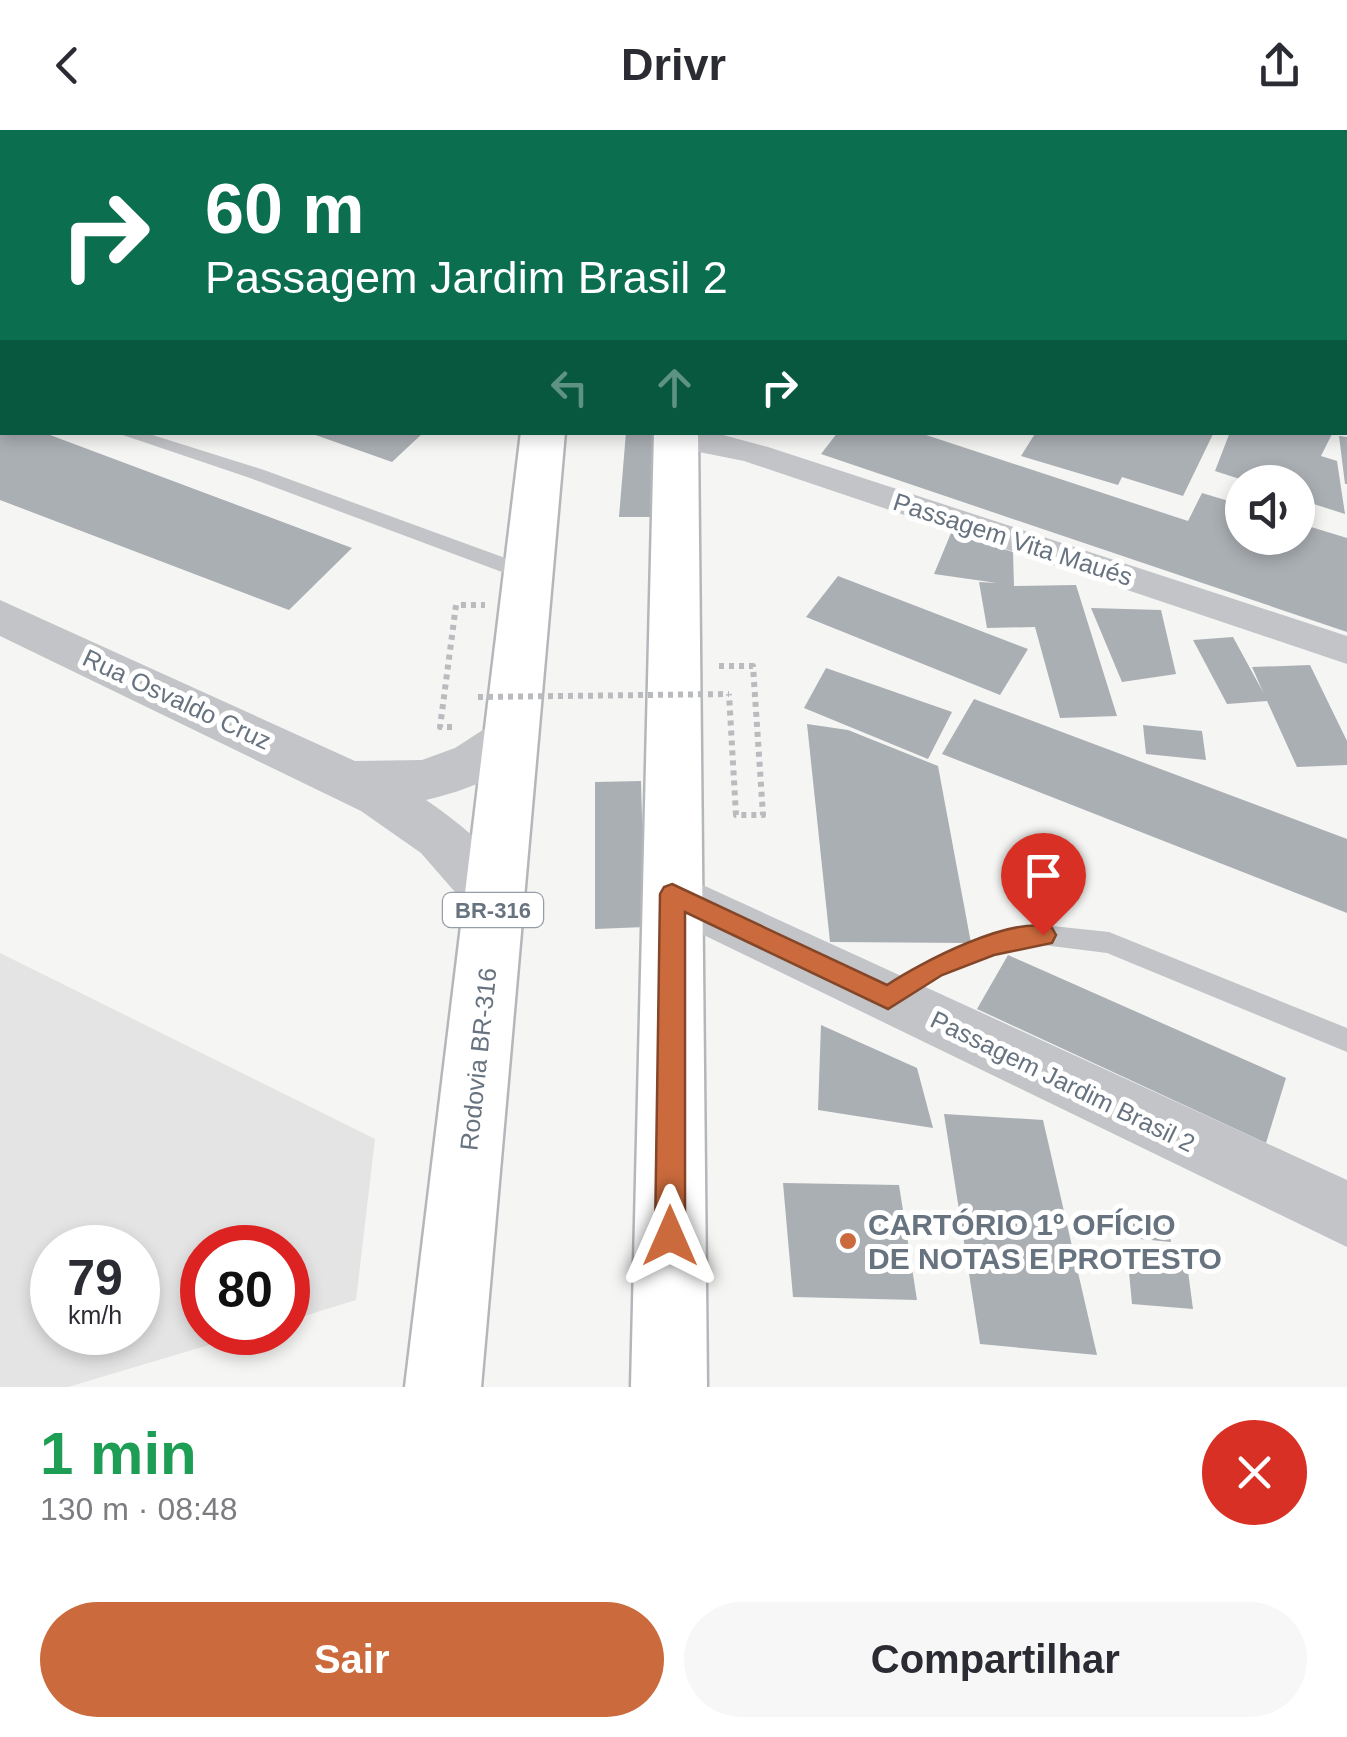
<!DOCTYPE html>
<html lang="pt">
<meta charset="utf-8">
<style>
:root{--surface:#fff;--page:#f7f7f7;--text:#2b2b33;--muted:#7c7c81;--accent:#cb6b3d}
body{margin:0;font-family:Helvetica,sans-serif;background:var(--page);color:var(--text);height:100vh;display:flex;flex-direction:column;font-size:38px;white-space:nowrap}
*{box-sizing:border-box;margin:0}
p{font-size:32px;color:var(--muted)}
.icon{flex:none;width:55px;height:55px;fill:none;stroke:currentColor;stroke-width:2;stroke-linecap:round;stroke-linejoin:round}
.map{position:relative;height:1257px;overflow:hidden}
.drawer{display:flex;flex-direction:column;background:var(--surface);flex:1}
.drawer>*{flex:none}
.guide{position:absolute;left:0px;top:0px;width:1348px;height:305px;box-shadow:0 5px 15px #0003;background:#0b6e4f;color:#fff;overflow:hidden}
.tools{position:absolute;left:1225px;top:335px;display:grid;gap:20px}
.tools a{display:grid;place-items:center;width:90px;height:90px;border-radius:50%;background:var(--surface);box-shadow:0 5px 15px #0003;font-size:50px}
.speed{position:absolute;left:30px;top:1095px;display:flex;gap:20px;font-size:50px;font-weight:700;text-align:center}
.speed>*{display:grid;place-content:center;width:130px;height:130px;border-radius:50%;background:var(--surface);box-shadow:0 5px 15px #0003;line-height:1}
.speed small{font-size:25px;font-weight:400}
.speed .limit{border:15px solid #d22;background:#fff;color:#111}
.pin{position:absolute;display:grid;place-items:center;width:85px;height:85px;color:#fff;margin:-102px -42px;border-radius:50% 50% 50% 0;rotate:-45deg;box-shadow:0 0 10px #0007}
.pin .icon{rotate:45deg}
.me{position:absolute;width:110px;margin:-55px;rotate:0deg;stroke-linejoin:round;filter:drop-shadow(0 0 8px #0008)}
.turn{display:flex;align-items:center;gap:35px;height:210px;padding:0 40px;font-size:45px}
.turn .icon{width:130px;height:130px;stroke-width:2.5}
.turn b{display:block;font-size:70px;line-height:85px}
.lanes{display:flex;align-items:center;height:95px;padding:0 40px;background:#0003;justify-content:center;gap:50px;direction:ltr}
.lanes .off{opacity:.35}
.round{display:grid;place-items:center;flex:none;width:105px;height:105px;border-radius:52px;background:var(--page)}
.overview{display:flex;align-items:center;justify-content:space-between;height:170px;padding:0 40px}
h1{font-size:60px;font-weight:700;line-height:75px;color:#1e9e55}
.primary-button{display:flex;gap:20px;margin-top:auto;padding:20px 40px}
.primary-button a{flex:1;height:115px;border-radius:60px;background:var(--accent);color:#fff;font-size:40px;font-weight:700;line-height:115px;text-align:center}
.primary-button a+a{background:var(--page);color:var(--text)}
header{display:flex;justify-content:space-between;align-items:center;height:130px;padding:0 40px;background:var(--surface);font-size:45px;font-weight:700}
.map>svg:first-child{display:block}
.built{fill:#e3e4e3;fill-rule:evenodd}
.building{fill:#aaafb4}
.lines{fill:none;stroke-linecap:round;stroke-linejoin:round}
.trunk-casing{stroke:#b4b7ba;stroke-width:5}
.path{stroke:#b9bbbe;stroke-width:6;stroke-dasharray:5 5;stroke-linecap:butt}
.service{fill:#c2c4c7;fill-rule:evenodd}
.minor{fill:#c2c4c7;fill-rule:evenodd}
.tertiary{fill:#c2c4c7;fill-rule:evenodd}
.trunk{fill:#fff;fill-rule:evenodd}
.path-bridge{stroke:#b9bbbe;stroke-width:6;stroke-dasharray:5 5;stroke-linecap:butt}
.route{fill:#cb6b3d;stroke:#844628;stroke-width:2.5}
.poi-dot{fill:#cb6b3d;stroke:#fff;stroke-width:4}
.labels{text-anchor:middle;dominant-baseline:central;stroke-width:10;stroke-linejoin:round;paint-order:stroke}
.shield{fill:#fff;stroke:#959da6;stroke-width:2.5}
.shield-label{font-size:22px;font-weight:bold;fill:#687380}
.street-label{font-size:25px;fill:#687380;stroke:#fff}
.near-poi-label{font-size:30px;font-weight:bold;fill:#687380;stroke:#fff;text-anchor:start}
</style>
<header><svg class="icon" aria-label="back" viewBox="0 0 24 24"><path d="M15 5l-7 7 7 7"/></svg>Drivr<svg class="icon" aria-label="share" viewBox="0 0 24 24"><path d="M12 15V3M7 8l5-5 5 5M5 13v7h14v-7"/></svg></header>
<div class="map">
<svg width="1347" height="1257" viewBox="0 0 1347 1257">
<rect width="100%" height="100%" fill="#f5f5f3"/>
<path class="built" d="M0,823L375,1009L356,1170L288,1191V1118H202V1202L249,1203L68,1257H0ZM52,1118H138V1202H52Z"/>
<g class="building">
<polygon points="0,302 42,302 352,418 289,480 0,370"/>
<polygon points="307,302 424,302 392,332"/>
<polygon points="626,302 668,302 664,387 619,387"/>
<polygon points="838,302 917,302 1188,391 1202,363 1242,375 1242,408 1298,408 1298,393 1347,408 1347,502 821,324"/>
<polygon points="1036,302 1214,302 1183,366 1122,347 1118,355 1021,326"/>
<polygon points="1230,302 1333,302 1321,326 1337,331 1345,384 1298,369 1298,352 1249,352 1215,341"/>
<polygon points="1339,306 1347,307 1347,354 1345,354"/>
<polygon points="951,403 1013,422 1014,456 1076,455 1117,586 1060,588 1035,497 987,498 979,452 997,453 934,444"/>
<polygon points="838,446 1028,519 1000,565 806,487"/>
<polygon points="1091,478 1161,480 1176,544 1122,552"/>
<polygon points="1233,507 1263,562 1252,537 1310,535 1347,611 1347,635 1297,637 1267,571 1227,574 1193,510"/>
<polygon points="826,538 952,582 928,629 804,578"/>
<polygon points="974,569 1347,709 1347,783 942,624"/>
<polygon points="807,594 848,600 938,636 971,813 830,812"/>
<polygon points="1143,595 1202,601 1206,630 1146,624"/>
<polygon points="641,651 645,797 595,799 595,652"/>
<polygon points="1008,825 1286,948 1266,1013 977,879"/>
<polygon points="821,895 917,938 933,998 818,980"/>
<polygon points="944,984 1043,990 1097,1225 980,1214"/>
<polygon points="783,1053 899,1055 917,1170 793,1167"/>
<polygon points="1127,1084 1167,1087 1171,1112 1130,1108"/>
<polygon points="1127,1121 1186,1126 1193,1179 1132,1174"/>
</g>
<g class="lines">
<g class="trunk-casing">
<g id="trunk">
<polygon points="558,0 592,0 592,2 559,2"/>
<polygon points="660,0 694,0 694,2 661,2"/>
<polygon points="521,302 565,302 481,1257 405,1257"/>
<polygon points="654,302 698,302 707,1257 631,1257"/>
</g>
</g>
<g class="path">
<polyline points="719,536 753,536 763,685 736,685 729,564"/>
<polyline points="452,597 440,597 456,475 485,475"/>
</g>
<g class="service">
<polygon points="959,0 981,0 983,2 961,2"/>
<polygon points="1345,90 1347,91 1347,101 1345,100"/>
<rect x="0" y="259" width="2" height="11"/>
<polygon points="114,302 143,302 264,340 535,439 538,444 528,451 521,449 250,348"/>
<path d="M1043,795L1109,802L1347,898V922L1107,823L1043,815L994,825L942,845L889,879L880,876L876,868L880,860C937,821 976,808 1043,795Z"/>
</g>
<g class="minor">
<polygon points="0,109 2,110 2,128 0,127"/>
<rect x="1345" y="276" width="2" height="20"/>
<polygon points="663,302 712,302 768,317 1347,506 1347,534 744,331 664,315 659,308"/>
</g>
<g class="tertiary">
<path d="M0,470L355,631L422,630L455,618L495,592L513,587L531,592L539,606C518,643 465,661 426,670C463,695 503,728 524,768L515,785L495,791L475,785L421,723L361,681L0,506Z"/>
<polygon points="672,741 1347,1050 1347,1117 652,780 644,764 652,748"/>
</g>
<use href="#trunk" class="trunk"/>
<polyline class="path-bridge" points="478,567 729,564"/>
</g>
<path class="route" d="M672,754L887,855C920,833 1013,784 1052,798L1056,805L1052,813L994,825L942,845L888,879L685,782V1106L680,1116L670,1120L660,1116L655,1106L660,764L664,757Z"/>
<circle class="poi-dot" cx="848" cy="1111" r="10"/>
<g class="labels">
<rect class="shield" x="443" y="763" width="100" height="34" rx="8"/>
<g class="shield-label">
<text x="493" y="780">BR-316</text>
</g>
<g class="street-label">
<text transform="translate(1013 409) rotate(18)">Passagem Vita Maués</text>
<text transform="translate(177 569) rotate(25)">Rua Osvaldo Cruz</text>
<text transform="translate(478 929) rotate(-84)">Rodovia BR-316</text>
<text transform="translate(1063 951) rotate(26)">Passagem Jardim Brasil 2</text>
</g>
<g class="near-poi-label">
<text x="868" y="1094">CARTÓRIO 1º OFÍCIO<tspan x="868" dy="34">DE NOTAS E PROTESTO</tspan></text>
</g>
</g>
</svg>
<div class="tools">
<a><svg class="icon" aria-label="sound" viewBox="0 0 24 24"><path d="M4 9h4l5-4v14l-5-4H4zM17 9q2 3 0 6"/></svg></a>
</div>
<div class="speed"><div>79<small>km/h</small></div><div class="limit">80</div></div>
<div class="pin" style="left:1043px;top:805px;background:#d93025"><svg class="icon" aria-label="arrive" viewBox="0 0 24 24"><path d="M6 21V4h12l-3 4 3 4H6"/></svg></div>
<svg class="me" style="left:670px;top:1106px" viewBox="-20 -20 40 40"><path d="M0-17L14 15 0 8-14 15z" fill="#cb6b3d" stroke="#fff" stroke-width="4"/></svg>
<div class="guide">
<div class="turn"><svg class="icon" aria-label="right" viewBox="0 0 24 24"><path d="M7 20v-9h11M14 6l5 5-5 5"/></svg><div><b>60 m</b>Passagem Jardim Brasil 2</div></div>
<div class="lanes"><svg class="icon off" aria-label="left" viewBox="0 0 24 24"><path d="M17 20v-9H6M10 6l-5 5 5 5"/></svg><svg class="icon off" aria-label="ahead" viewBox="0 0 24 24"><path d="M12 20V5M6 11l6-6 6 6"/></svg><svg class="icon" aria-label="right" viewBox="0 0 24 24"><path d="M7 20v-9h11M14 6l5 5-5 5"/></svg></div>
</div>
</div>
<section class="drawer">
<div class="overview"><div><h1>1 min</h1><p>130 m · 08:48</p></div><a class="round" style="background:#d93025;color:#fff"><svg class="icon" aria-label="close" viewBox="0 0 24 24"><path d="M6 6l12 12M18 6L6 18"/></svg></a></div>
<div class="primary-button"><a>Sair</a><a>Compartilhar</a></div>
</section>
